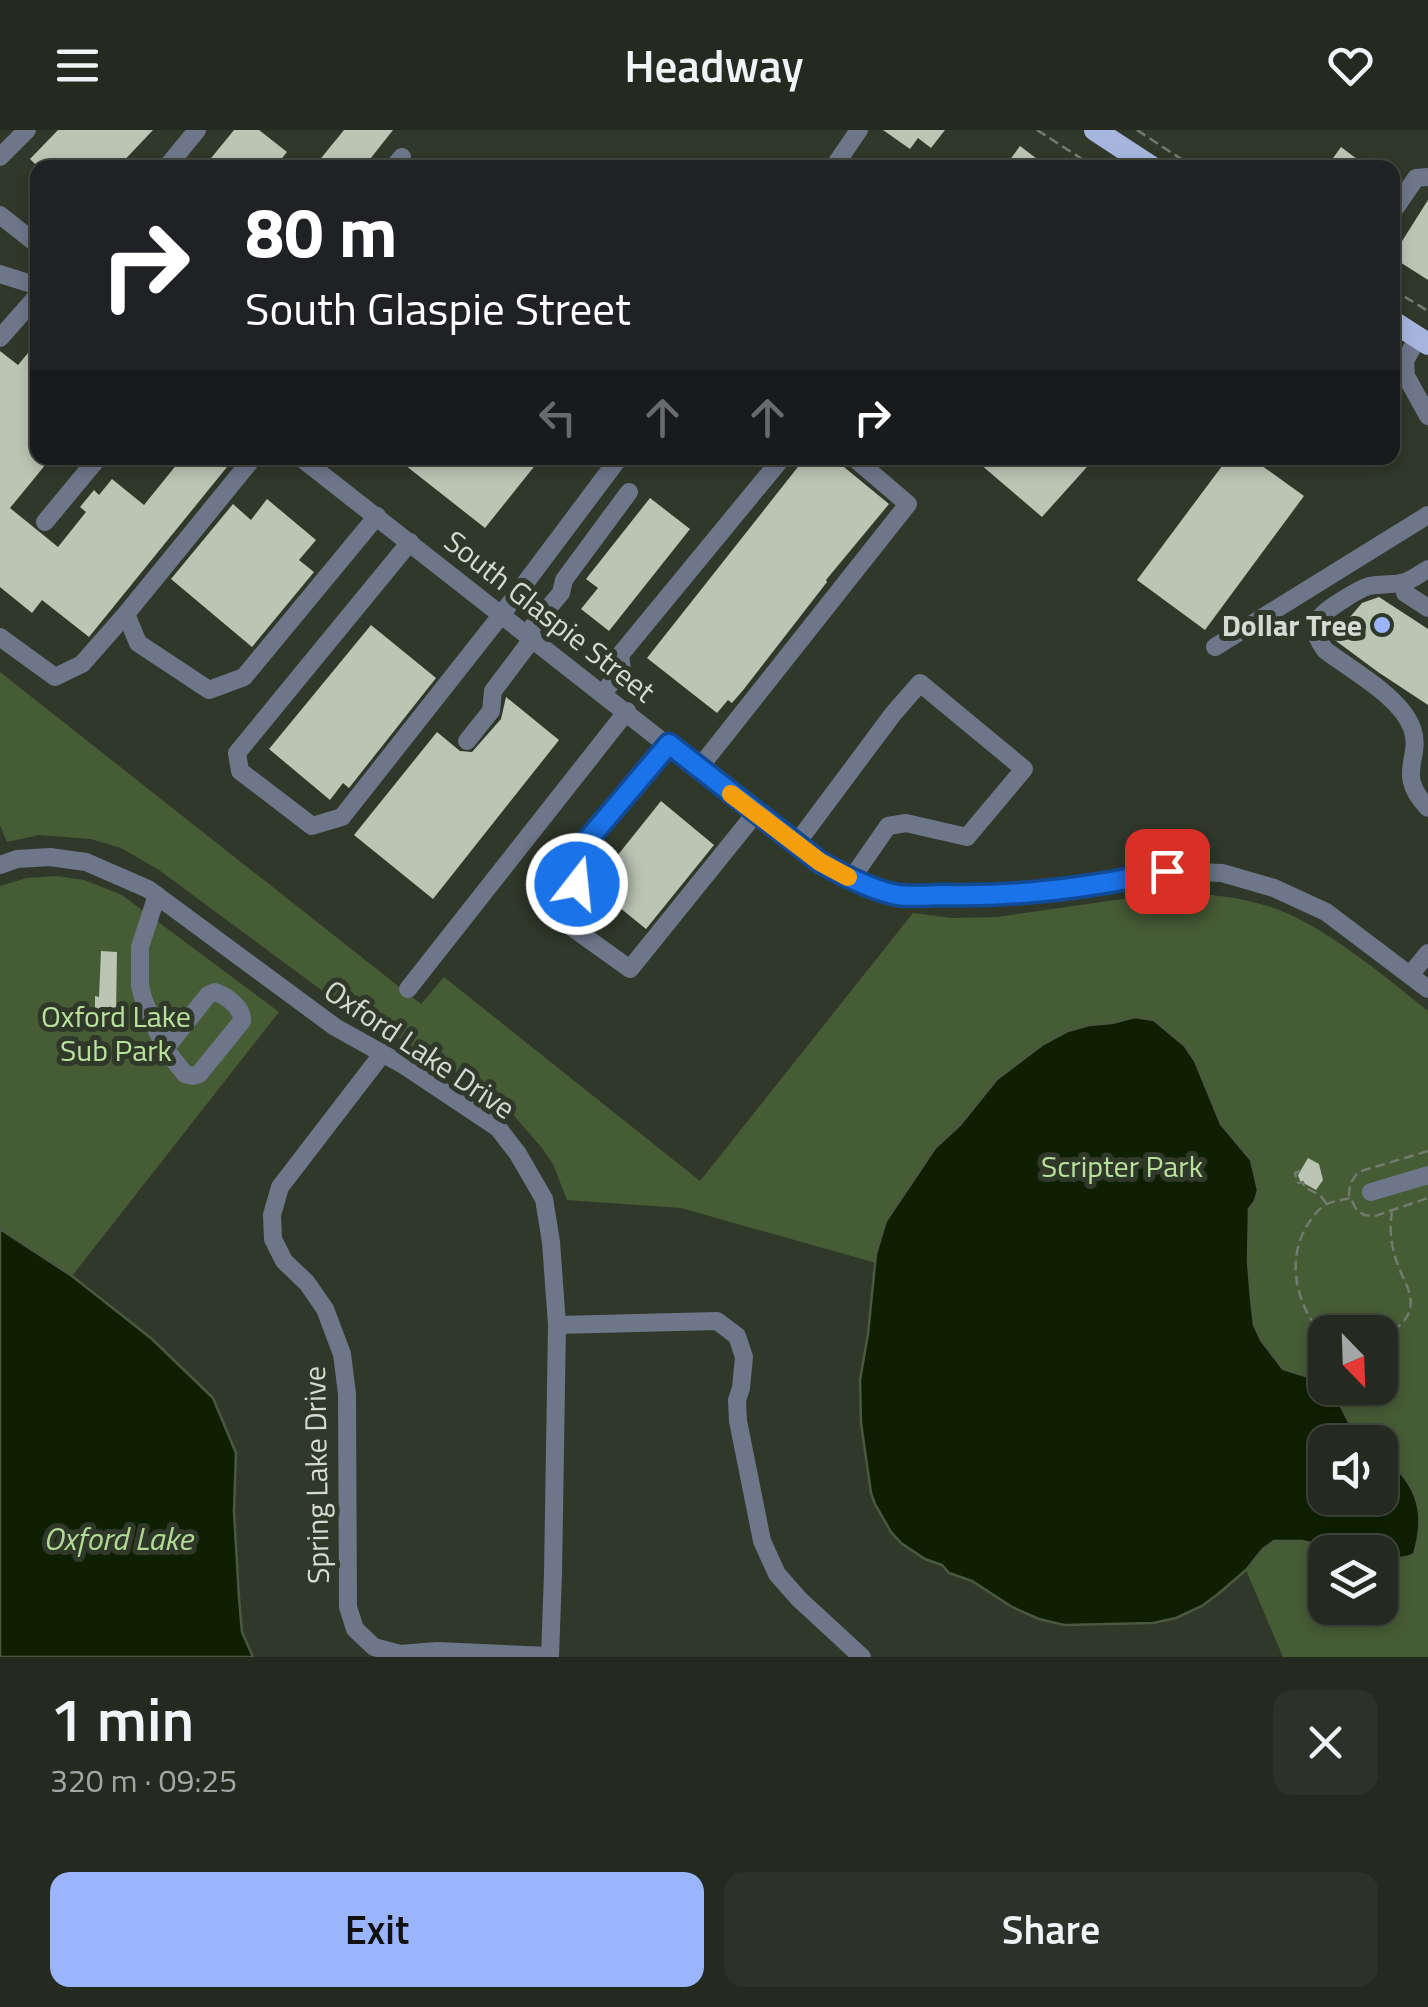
<!DOCTYPE html>
<meta charset="utf-8">
<style>
:root{--surface:#242a20;--page:#2c3229;--text:#f1f3f6;--muted:#a3a7a5;--line:#41463e;--accent:#9bb5fd}
body{margin:0;font-family:"Titillium Web",sans-serif;background:var(--page);color:var(--text);height:100vh;display:flex;flex-direction:column;font-size:38px;white-space:nowrap}
*{box-sizing:border-box;margin:0}
p{font-size:32px;color:var(--muted)}
.icon{flex:none;width:55px;height:55px;fill:none;stroke:currentColor;stroke-width:2;stroke-linecap:round;stroke-linejoin:round}
.map{position:relative;height:1527px;overflow:hidden}
.sheet{display:flex;flex-direction:column;background:var(--surface);flex:1}
.sheet>*{flex:none}
.guide{position:absolute;left:30px;top:30px;width:1370px;height:305px;border-radius:20px;box-shadow:0 5px 15px #0003,0 0 0 2px var(--line);background:#202124;color:#fff;overflow:hidden}
.needle{width:65px;rotate:157deg}
.fabs{position:absolute;left:1308px;top:1185px;display:grid;gap:20px}
.fabs a{display:grid;place-items:center;width:90px;height:90px;border-radius:20px;background:var(--surface);box-shadow:0 5px 15px #0003,0 0 0 2px var(--line);font-size:50px}
.pin{position:absolute;display:grid;place-items:center;width:85px;height:85px;color:#fff;margin:-42px;border-radius:20px;box-shadow:0 5px 15px #0006}
.me{position:absolute;width:110px;margin:-55px;rotate:16deg;stroke-linejoin:round;filter:drop-shadow(0 0 8px #0008)}
.turn{display:flex;align-items:center;gap:35px;height:210px;padding:0 50px;font-size:45px}
.turn .icon{width:130px;height:130px;stroke-width:2.5}
.turn b{display:block;font-size:70px;line-height:85px}
.lanes{display:flex;align-items:center;height:95px;padding:0 50px;background:#0003;justify-content:center;gap:50px;direction:ltr}
.lanes .off{opacity:.35}
.round{display:grid;place-items:center;flex:none;width:105px;height:105px;border-radius:20px;background:var(--page)}
.head{display:flex;align-items:center;justify-content:space-between;height:170px;padding:0 50px}
h1{font-size:60px;font-weight:600;line-height:75px}
.primary-button{display:flex;gap:20px;margin-top:auto;padding:20px 50px}
.primary-button a{flex:1;height:115px;border-radius:20px;background:var(--accent);color:#111;font-size:40px;font-weight:600;line-height:115px;text-align:center}
.primary-button a+a{background:var(--page);color:var(--text)}
header{display:flex;justify-content:space-between;align-items:center;height:130px;padding:0 50px;background:var(--surface);font-size:45px;font-weight:600}
.map>svg:first-child{display:block}
.green{fill:#465c35;fill-rule:evenodd}
.water{fill:#0f2002;stroke:#4a5840;stroke-width:2.5}
.building{fill:#bbc5b4}
.lines{fill:none;stroke-linecap:round;stroke-linejoin:round}
.path{stroke:#737a6e;stroke-width:2.5;stroke-dasharray:10 5;stroke-linecap:butt}
.minor{stroke:#6e768a;stroke-width:18}
.major{stroke:#a5b5de;stroke-width:22}
.route-casing{stroke:#114b97;stroke-width:25}
.route{stroke:#1a73e8;stroke-width:18}
.slow{stroke:#f59e0b;stroke-width:18}
.poi-dot{fill:#9bb5fd;stroke:#30382a;stroke-width:4}
.labels{text-anchor:middle;dominant-baseline:central;stroke-width:10;stroke-linejoin:round;paint-order:stroke}
.street-label{font-size:30px;fill:#d5dbd2;stroke:#30382a}
.poi-label{font-size:30px;font-weight:bold;fill:#d5dbd2;stroke:#30382a;text-anchor:end}
.park-label{font-size:30px;fill:#b8e19b;stroke:#30382a}
.water-label{font-size:32px;font-style:italic;fill:#b1da94;stroke:#30382a}
</style>
<header><svg class="icon" aria-label="menu" viewBox="0 0 24 24"><path d="M4 6h16M4 12h16M4 18h16"/></svg>Headway<svg class="icon" aria-label="heart" viewBox="0 0 24 24"><path d="M12 20l-8-8c-3-5 5-10 8-4 3-6 11-1 8 4z"/></svg></header>
<div class="map">
<svg width="1428" height="1527" viewBox="0 0 1428 1527">
<rect width="100%" height="100%" fill="#30382a"/>
<g class="green">
<path d="M0,542L421,874L444,847L700,1051L913,783L952,788L997,787L1171,762C1205,763 1238,767 1271,777C1321,793 1387,848 1428,881V1527H1283L1246,1440L1202,1476L1176,1488L1153,1493L1064,1495L1039,1489L1012,1477L972,1451L949,1443L942,1435L925,1429L901,1413L883,1390L871,1363L860,1278V1250L868,1204L876,1133L681,1078L567,1070L553,1034L542,1018L503,973L471,952L332,868L159,740L121,718L91,709L39,705L7,712L0,695ZM1325,1202H1380V1258H1325ZM1325,1312H1380V1368H1325ZM1325,1422H1380V1478H1325Z"/>
<polygon points="56,746 84,750 122,765 279,882 72,1146 0,1099 0,756 27,748"/>
</g>
<g class="water">
<path d="M1135,887L1154,890L1185,916L1195,931L1221,994L1251,1030L1258,1060L1255,1071L1249,1079L1248,1131L1251,1169L1254,1195L1261,1210L1283,1239L1312,1248L1334,1263L1350,1294L1366,1304L1372,1312H1325V1368H1380V1323C1415,1351 1428,1379 1414,1424C1405,1429 1390,1429 1380,1427V1422H1357L1337,1415H1319L1302,1411H1274L1263,1419L1246,1440L1218,1464L1202,1476L1176,1488L1153,1493L1064,1495L1039,1489L1012,1477L972,1451L949,1443L942,1435L925,1429L901,1413L891,1402L875,1374L871,1363L861,1293L860,1250L868,1204L876,1124L886,1091L935,1018L960,995L997,949L1042,915L1068,901L1089,895L1112,893Z"/>
<polygon points="0,1099 72,1146 152,1209 213,1268 236,1323 234,1382 239,1468 242,1502 253,1527 0,1527"/>
</g>
<g class="building">
<polygon points="58,0 153,0 117,38 39,38 30,29"/>
<polygon points="234,0 259,0 287,22 274,38 203,38"/>
<polygon points="344,0 393,0 363,38 313,38"/>
<polygon points="883,0 945,0 931,18 918,8 910,19"/>
<polygon points="1020,16 1049,38 1004,38"/>
<polygon points="1341,17 1369,38 1326,38"/>
<polygon points="1428,70 1428,150 1392,127"/>
<polygon points="38,211 38,328 51,328 10,378 58,417 86,382 80,377 94,360 99,365 112,349 144,375 182,328 215,328 227,337 89,507 42,470 32,483 0,457 0,221 18,235"/>
<polygon points="396,328 541,328 485,398"/>
<polygon points="805,328 833,328 889,374 826,450 827,452 744,559 732,573 728,570 717,583 647,528"/>
<polygon points="973,328 1095,328 1042,387"/>
<polygon points="1228,328 1251,328 1304,366 1205,500 1137,450"/>
<polygon points="650,368 690,399 609,501 581,479 598,458 586,449"/>
<polygon points="267,369 316,410 299,430 314,442 252,517 171,449 233,374 251,390"/>
<polygon points="1379,467 1428,499 1428,575 1378,542 1332,508 1362,473"/>
<polygon points="371,495 436,548 349,658 343,653 330,670 269,619"/>
<polygon points="506,567 559,610 433,769 354,705 437,602 460,621 472,622 501,589"/>
<polygon points="661,671 714,715 646,799 593,756"/>
<polygon points="101,821 117,822 116,883 95,882 95,866 99,867"/>
<polygon points="1308,1028 1319,1034 1323,1050 1316,1060 1300,1051 1298,1045"/>
</g>
<g class="lines">
<g class="path">
<polyline points="1037,0 1096,38"/>
<polyline points="1137,0 1195,38"/>
<polyline points="1392,159 1428,181"/>
<polyline points="1428,1021 1358,1042 1350,1054 1349,1065 1356,1079 1364,1085 1375,1086 1428,1068"/>
<polyline points="1300,1041 1295,1043 1298,1053 1303,1052 1304,1057 1320,1065 1326,1073"/>
<path d="M1325,1208C1296,1177 1284,1128 1310,1091C1314,1085 1319,1078 1327,1074C1333,1071 1343,1070 1350,1068"/>
<path d="M1380,1209C1411,1191 1419,1178 1402,1145C1393,1126 1388,1102 1392,1082"/>
</g>
<g class="minor">
<polyline points="0,27 27,0"/>
<polyline points="166,38 197,0"/>
<polyline points="393,38 402,27"/>
<polyline points="833,38 859,0"/>
<polyline points="1392,83 1416,48 1428,47"/>
<polyline points="0,85 38,115"/>
<polyline points="0,144 38,156"/>
<polyline points="1418,207 1405,231 1406,246 1428,286"/>
<polyline points="0,208 38,165"/>
<polyline points="253,328 126,484 138,513 209,560 244,547 377,386"/>
<polyline points="301,328 755,684 820,733 847,746 898,765 958,765 1019,762 1109,754 1167,741 1222,743 1274,758 1326,782 1428,859"/>
<polyline points="45,392 98,328"/>
<polyline points="410,412 237,623 240,641 312,696 342,687 502,484 619,328"/>
<path d="M1428,439C1419,444 1410,452 1400,453C1390,455 1379,454 1369,456C1359,459 1349,466 1341,471C1319,485 1306,495 1325,520C1351,540 1400,566 1412,598C1423,628 1394,643 1428,678"/>
<polyline points="1404,453 1405,463 1428,478"/>
<polyline points="527,503 561,463 564,450 629,362"/>
<polyline points="0,507 55,547 82,534 126,484"/>
<polyline points="1215,517 1428,385"/>
<polyline points="603,563 622,540 620,525 782,328"/>
<polyline points="467,611 491,581 493,561 533,508"/>
<polyline points="669,614 581,719 577,754 556,786 630,839 755,684"/>
<polyline points="699,638 908,374 854,328"/>
<polyline points="796,714 893,584 920,553 1024,639 967,707 906,693 888,696 852,748"/>
<polyline points="0,735 17,729 50,727 86,732 148,759 335,897 405,936 498,998 518,1024 544,1069 551,1112 557,1195 553,1443 550,1527"/>
<path d="M157,765L140,817V856L144,871L165,919L185,944L193,946L199,944L242,891C243,878 227,866 215,862L208,865L165,919"/>
<polyline points="1410,845 1428,823"/>
<polyline points="408,859 627,581"/>
<polyline points="383,923 280,1057 272,1085 273,1109 284,1131 307,1153 325,1179 342,1224 347,1264 348,1477 355,1499 374,1517 400,1524 437,1521 550,1526"/>
<polyline points="1371,1062 1428,1045"/>
<polyline points="557,1195 717,1191 737,1206 744,1227 741,1258 737,1270 738,1291 762,1411 777,1444 799,1469 862,1527"/>
</g>
<g class="major">
<polyline points="1095,0 1153,38"/>
<polyline points="1392,191 1428,214"/>
</g>
</g>
<g class="lines">
<g class="route-casing">
<path id="route" d="M577,754L580,719L669,614L820,732C841,744 874,761 898,765C913,767 930,765 945,765C1019,767 1094,757 1167,741"/>
</g>
<use href="#route" class="route"/>
<polyline class="slow" points="731,664 820,732 848,747"/>
</g>
<circle class="poi-dot" cx="1382" cy="495" r="10"/>
<g class="labels">
<g class="street-label">
<text transform="translate(550 486) rotate(38)">South Glaspie Street</text>
<text transform="translate(420 919) rotate(34)">Oxford Lake Drive</text>
<text transform="translate(316 1345) rotate(-91)">Spring Lake Drive</text>
</g>
<g class="poi-label">
<text x="1362" y="495">Dollar Tree</text>
</g>
<g class="park-label">
<text x="116" y="886">Oxford Lake<tspan x="116" dy="34">Sub Park</tspan></text>
<text x="1122" y="1036">Scripter Park</text>
</g>
<g class="water-label">
<text x="118" y="1408">Oxford Lake</text>
</g>
</g>
</svg>
<div class="fabs">
<a><svg class="needle" viewBox="-14 -14 28 28"><path d="M0-13l5 13h-10z" fill="#e53935"/><path d="M0 13l5-13h-10z" fill="#a3a7a5"/></svg></a>
<a><svg class="icon" aria-label="sound" viewBox="0 0 24 24"><path d="M4 9h4l5-4v14l-5-4H4zM17 9q2 3 0 6"/></svg></a>
<a><svg class="icon" aria-label="layers" viewBox="0 0 24 24"><path d="M12 4l9 5-9 5-9-5zM3 14l9 5 9-5"/></svg></a>
</div>
<div class="pin" style="left:1167px;top:741px;background:#d93025"><svg class="icon" aria-label="arrive" viewBox="0 0 24 24"><path d="M6 21V4h12l-3 4 3 4H6"/></svg></div>
<svg class="me" style="left:577px;top:754px" viewBox="-20 -20 40 40"><circle r="17" fill="#1a73e8" stroke="#fff" stroke-width="3"/><path d="M0-11L8 9 0 5-8 9z" fill="#fff"/></svg>
<div class="guide">
<div class="turn"><svg class="icon" aria-label="right" viewBox="0 0 24 24"><path d="M7 20v-9h11M14 6l5 5-5 5"/></svg><div><b>80 m</b>South Glaspie Street</div></div>
<div class="lanes"><svg class="icon off" aria-label="left" viewBox="0 0 24 24"><path d="M17 20v-9H6M10 6l-5 5 5 5"/></svg><svg class="icon off" aria-label="ahead" viewBox="0 0 24 24"><path d="M12 20V5M6 11l6-6 6 6"/></svg><svg class="icon off" aria-label="ahead" viewBox="0 0 24 24"><path d="M12 20V5M6 11l6-6 6 6"/></svg><svg class="icon" aria-label="right" viewBox="0 0 24 24"><path d="M7 20v-9h11M14 6l5 5-5 5"/></svg></div>
</div>
</div>
<section class="sheet">
<div class="head"><div><h1>1 min</h1><p>320 m · 09:25</p></div><a class="round"><svg class="icon" aria-label="close" viewBox="0 0 24 24"><path d="M6 6l12 12M18 6L6 18"/></svg></a></div>
<div class="primary-button"><a>Exit</a><a>Share</a></div>
</section>
